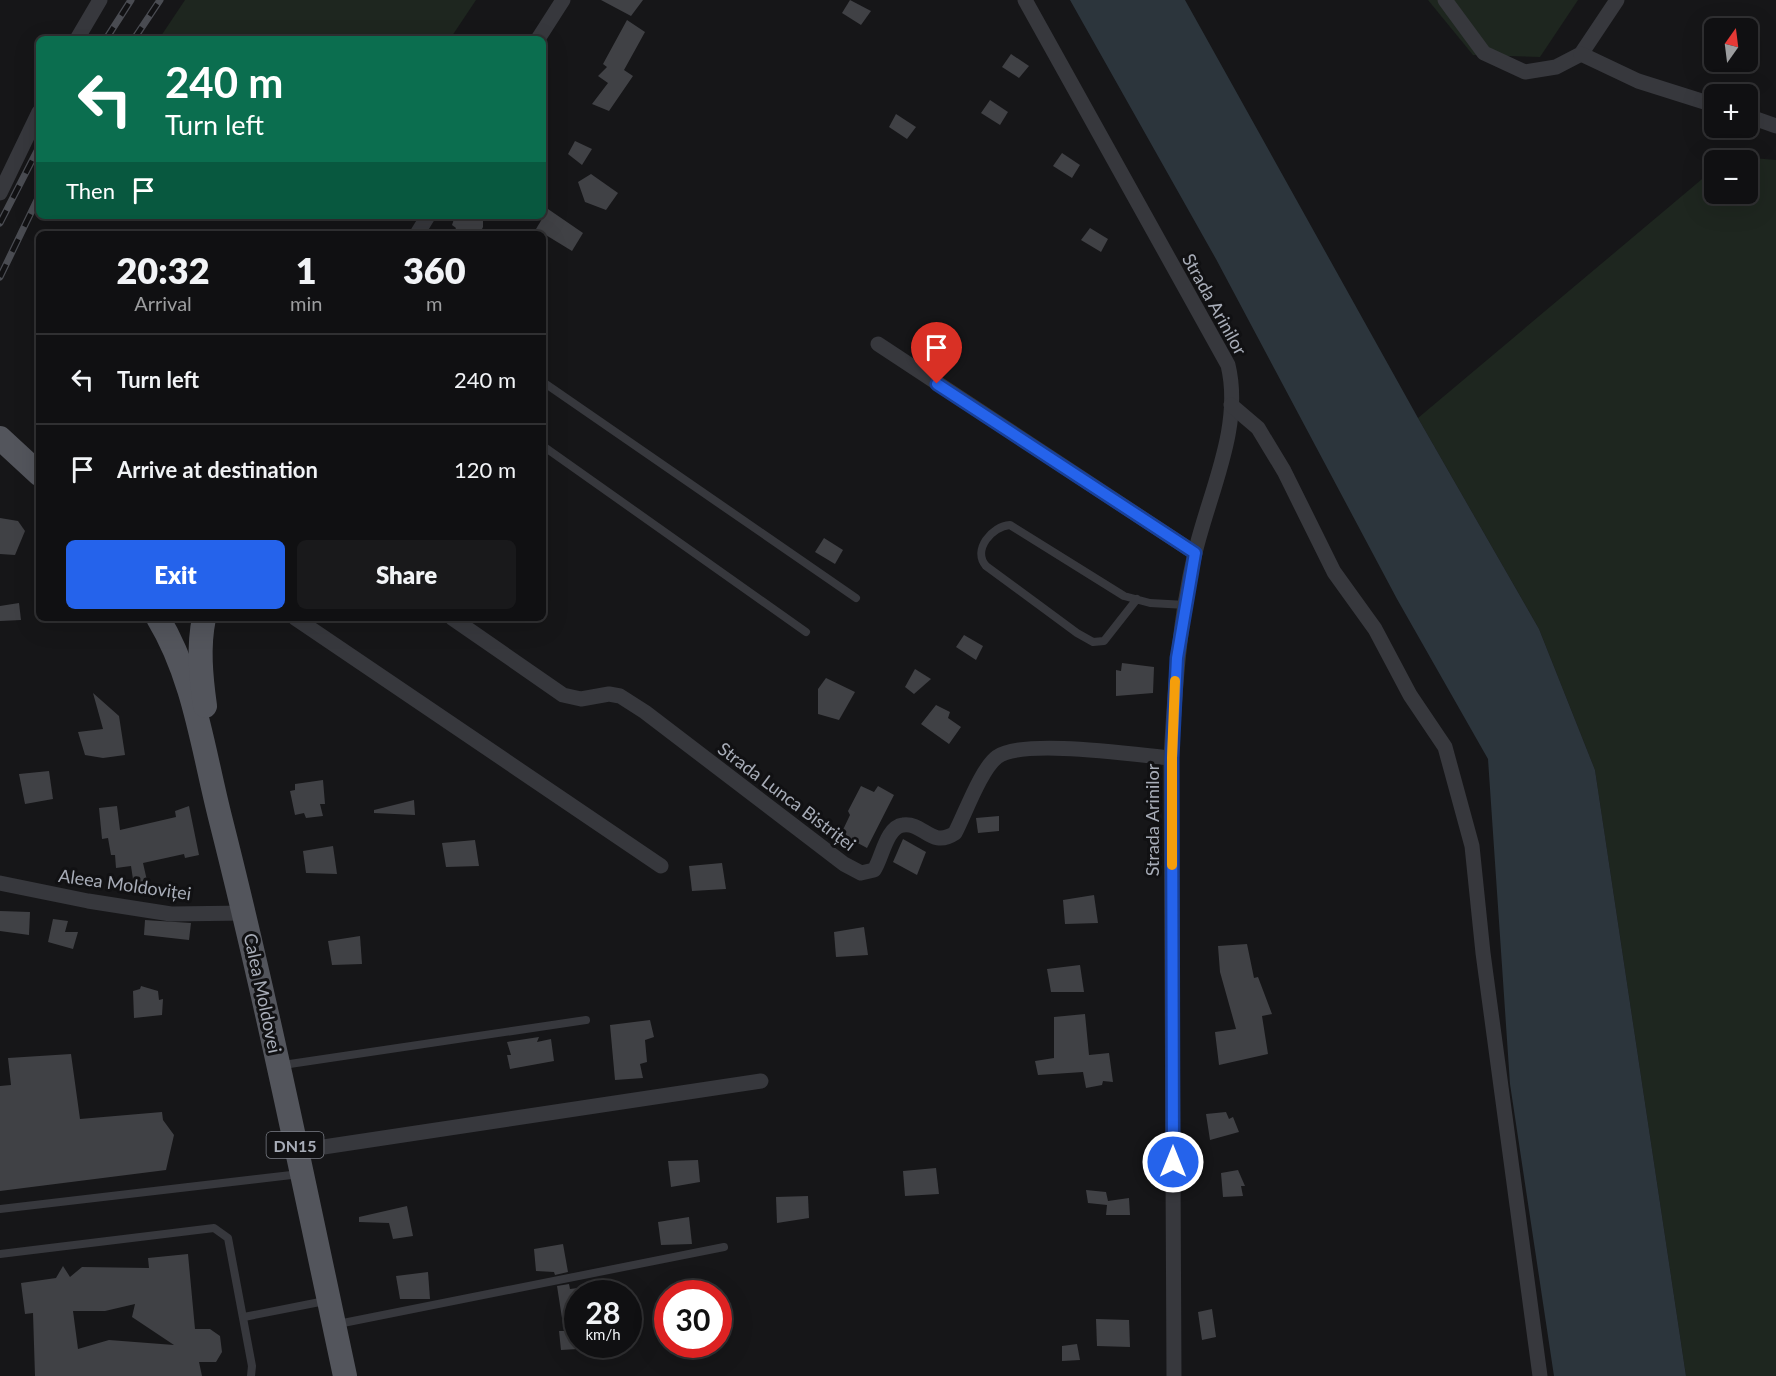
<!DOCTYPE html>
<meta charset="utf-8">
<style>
:root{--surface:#101012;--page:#19191b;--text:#f1f3f6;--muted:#9c9d9f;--line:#303032;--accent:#2563eb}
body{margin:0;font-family:Lato,sans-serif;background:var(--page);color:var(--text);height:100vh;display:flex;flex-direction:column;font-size:22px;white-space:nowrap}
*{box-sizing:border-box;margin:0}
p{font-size:20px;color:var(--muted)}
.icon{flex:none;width:33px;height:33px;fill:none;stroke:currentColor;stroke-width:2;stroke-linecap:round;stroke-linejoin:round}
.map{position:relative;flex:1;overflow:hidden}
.sheet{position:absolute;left:36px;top:231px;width:510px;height:390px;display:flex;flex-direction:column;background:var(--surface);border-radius:9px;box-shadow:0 6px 24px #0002,0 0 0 2px var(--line)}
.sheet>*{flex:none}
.banner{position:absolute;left:36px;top:36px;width:510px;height:183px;border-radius:9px;box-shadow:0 6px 24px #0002,0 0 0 2px var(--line);background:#0b6e4f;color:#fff;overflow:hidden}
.needle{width:39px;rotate:14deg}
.buttons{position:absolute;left:1704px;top:18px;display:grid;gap:12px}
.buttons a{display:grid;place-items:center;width:54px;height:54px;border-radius:9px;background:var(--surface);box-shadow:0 6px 24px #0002,0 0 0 2px var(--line);font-size:30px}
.speed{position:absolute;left:564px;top:1280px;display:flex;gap:12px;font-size:30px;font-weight:700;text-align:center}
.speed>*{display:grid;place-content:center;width:78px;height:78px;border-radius:50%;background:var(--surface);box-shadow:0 6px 24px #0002,0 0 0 2px var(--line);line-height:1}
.speed small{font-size:15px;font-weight:400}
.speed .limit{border:9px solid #d22;background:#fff;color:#111}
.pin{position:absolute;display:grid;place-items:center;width:51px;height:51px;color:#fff;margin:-62px -26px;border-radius:50% 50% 50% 0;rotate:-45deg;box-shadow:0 0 6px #0007}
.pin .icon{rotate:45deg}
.me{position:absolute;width:66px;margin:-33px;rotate:0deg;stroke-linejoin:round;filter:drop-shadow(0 0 4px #0008)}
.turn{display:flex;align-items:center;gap:21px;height:126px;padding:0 30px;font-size:27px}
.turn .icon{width:78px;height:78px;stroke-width:2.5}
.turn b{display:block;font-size:42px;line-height:51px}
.then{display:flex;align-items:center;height:57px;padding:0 30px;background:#0003;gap:12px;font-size:22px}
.eta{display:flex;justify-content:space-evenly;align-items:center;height:102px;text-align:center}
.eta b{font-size:36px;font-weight:800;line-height:42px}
.cta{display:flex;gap:12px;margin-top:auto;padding:12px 30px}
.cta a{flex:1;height:69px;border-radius:9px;background:var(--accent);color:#fff;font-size:24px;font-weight:800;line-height:69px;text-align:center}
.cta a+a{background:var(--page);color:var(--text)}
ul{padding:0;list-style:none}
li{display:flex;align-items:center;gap:18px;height:90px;padding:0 30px;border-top:2px solid var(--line)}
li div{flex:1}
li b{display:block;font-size:22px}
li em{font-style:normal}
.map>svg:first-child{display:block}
.green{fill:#1e261f}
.water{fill:#2c353c}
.building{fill:#404145;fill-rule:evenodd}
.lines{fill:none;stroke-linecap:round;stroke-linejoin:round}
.service{stroke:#37383d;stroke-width:8}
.minor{stroke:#37383d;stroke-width:15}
.primary{stroke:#53555c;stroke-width:24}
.rail-casing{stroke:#4a4c52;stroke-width:7}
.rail{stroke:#111113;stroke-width:4.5;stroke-dasharray:14;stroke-linecap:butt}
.route-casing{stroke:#184099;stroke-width:15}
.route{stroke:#2563eb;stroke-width:10}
.slow{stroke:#f59e0b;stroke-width:10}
.labels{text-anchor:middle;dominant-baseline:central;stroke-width:6;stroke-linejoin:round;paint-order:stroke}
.shield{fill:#111113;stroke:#7b7e86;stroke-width:1.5}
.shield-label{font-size:16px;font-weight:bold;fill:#a8adb8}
.street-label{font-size:18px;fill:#a8adb8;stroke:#111113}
</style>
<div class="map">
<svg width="1776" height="1376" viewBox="0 0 1776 1376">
<rect width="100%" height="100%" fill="#161618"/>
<g class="green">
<polygon points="185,0 476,0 450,39 159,39"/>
<polygon points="1428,0 1578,0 1540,57 1473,55"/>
<polygon points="1730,156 1776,160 1776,1376 1686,1376 1595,770 1539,629 1418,418 1714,169 1714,194 1748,194 1748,160 1725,160"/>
</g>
<polygon class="water" points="1070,0 1185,0 1418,418 1539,629 1595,770 1686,1376 1554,1376 1510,1084 1488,759 1397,599 1216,259"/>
<g class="building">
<polygon points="601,0 643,0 631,16"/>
<polygon points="850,0 871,11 861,25 842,13"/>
<polygon points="627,20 645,32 624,70 633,76 609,111 592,104 608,83 598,76 607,67 603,64"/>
<polygon points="1011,54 1029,66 1019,78 1002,67"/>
<polygon points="990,100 1008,112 1000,125 981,113"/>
<polygon points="896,114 916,127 907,139 889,127"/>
<polygon points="575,141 592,149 582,165 568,154"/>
<polygon points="1062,153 1080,165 1072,178 1053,166"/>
<polygon points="591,174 618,193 606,210 585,202 578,182"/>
<polygon points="548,209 583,233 572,251 536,229"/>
<polygon points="455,216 483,216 483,227 480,233 453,234 456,228 452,225"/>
<polygon points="1090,228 1108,239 1101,252 1081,240"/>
<polygon points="0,518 18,521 25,531 15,555 0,554"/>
<polygon points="824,538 843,550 835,564 815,552"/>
<polygon points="19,603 21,620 0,621 0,606"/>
<polygon points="964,635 983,646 976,660 956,647"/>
<polygon points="1122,663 1154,667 1153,693 1116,696 1116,670 1121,671"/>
<polygon points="915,669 931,679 914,694 905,687"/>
<polygon points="826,678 855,692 839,720 818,714 818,689"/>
<polygon points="93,693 119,716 125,755 103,758 85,755 78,732 103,729"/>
<polygon points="936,705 950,712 948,718 961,727 949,744 921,724"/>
<polygon points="49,771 53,799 25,804 19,774"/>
<polygon points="323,780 325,804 320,804 323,816 306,818 304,813 295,815 290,791 295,790 295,784"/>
<polygon points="861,786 874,792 878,786 894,795 867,848 841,834 850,815 848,811"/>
<polygon points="414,800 415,815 374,813 374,810"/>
<polygon points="117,806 120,830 176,817 175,811 189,806 199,855 185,858 184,854 143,863 148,885 134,886 131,866 116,868 115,855 111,855 108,838 102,839 99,808"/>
<polygon points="999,816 999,831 978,833 976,818"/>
<polygon points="903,839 926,852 917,875 893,862"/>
<polygon points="475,840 479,866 446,867 442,843"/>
<polygon points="333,846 337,874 306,873 303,851"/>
<polygon points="722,863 726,889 692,891 689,866"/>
<polygon points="1094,895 1098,923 1065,924 1063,900"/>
<polygon points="0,911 30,912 29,935 0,931"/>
<polygon points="53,919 68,921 65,932 78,932 73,949 48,942"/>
<polygon points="145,920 191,923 189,940 144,935"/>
<polygon points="864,927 868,955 836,957 834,932"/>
<polygon points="360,936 362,964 332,965 328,941"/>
<polygon points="1247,944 1254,978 1258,977 1272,1014 1262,1016 1268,1054 1219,1065 1215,1032 1236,1029 1220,972 1218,946"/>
<polygon points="1080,965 1084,992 1051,992 1047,969"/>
<polygon points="141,986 158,991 159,1000 163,999 162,1015 134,1018 133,991 140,989"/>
<polygon points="1085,1014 1089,1055 1109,1053 1113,1082 1103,1081 1102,1085 1086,1088 1083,1072 1038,1075 1035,1061 1054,1058 1054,1017"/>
<polygon points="650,1020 654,1037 645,1040 647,1062 640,1064 643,1078 615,1080 610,1025"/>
<polygon points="539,1037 537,1042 551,1039 554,1061 510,1069 507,1055 511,1055 507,1042"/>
<polygon points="71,1054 80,1119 162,1112 163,1120 174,1135 166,1170 0,1191 0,1086 11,1085 8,1058"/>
<polygon points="1226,1112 1229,1119 1233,1117 1239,1132 1210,1140 1206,1114"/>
<polygon points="698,1160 700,1182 671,1187 668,1161"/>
<polygon points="936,1168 939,1194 905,1196 903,1171"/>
<polygon points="1238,1170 1245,1186 1241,1186 1243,1196 1223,1197 1221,1173"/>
<polygon points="1086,1190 1106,1192 1108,1201 1129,1198 1130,1215 1106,1215 1107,1205 1088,1203"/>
<polygon points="808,1196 809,1218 777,1223 776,1197"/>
<polygon points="407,1206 413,1236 393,1239 389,1223 359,1222 359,1217"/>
<polygon points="689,1217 692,1244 661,1245 658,1222"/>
<polygon points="563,1244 568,1272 555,1275 554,1272 536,1271 534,1249"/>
<path d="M188,1254L195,1329H210L220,1336L222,1352L216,1362H199L202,1376H35L33,1313L25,1314L21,1283L56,1278L63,1266L70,1277L82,1267L149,1268L148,1258ZM135,1304L132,1317L174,1345L109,1340L78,1349L73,1311H105Z"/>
<polygon points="428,1272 430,1299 400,1299 396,1276"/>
<polygon points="569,1284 570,1289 578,1288 578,1349 561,1350 559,1331 564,1331 557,1286"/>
<polygon points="1212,1309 1216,1337 1202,1340 1198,1312"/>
<polygon points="1096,1319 1129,1320 1130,1347 1097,1346"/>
<polygon points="1077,1344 1080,1360 1062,1361 1062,1346"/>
</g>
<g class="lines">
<g class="service">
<polyline points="543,382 856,598"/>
<polyline points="543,446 806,632"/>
<path d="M1137,599L1104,641L1093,642L1077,633L986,566C972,550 992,526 1010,525L1124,596L1150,603L1186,605"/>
<polyline points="283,1065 586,1020"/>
<polyline points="0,1209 300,1174"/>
<polyline points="0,1254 214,1228 228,1238 252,1366 251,1376"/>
<polyline points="244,1317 325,1301"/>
<polyline points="338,1324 724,1247"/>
</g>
<g class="minor">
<path d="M1025,0L1228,365C1243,427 1209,493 1195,553C1179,621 1175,689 1171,758L1174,1376"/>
<polyline points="1445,0 1484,53 1525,72 1556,67 1581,54 1617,0"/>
<polyline points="77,39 100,0"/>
<polyline points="538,39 563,0"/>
<polyline points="1581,54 1638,81 1714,105"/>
<polyline points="1748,116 1776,126"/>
<polyline points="0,193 39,112"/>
<polyline points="417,234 428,216"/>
<polyline points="878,344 1195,553"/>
<polyline points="1231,405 1258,428 1284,471 1334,572 1375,629 1410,695 1445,747 1472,846 1483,953 1540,1376"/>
<polyline points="295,618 661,866"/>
<path d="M452,618L563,695L581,699L609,694L620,696L645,712L844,864L861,873L874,870C882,859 886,827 903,825C924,822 931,849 955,833C965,814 981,769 997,757C1022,738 1137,755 1171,758"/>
<polyline points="0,883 88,901 171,914 246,913"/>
<polyline points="297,1151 761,1081"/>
</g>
<g class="primary">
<polyline points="0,438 39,474"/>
<path d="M158,618C194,677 203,750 220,817C267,1002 305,1189 345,1376"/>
<path d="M204,618C198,647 201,677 205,706"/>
</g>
<g class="rail-casing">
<g id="rail">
<polyline points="106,39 131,0"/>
<polyline points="134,39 160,0"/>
<polyline points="0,223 39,147"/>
<polyline points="0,277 39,196"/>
</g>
</g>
<use href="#rail" class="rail"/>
</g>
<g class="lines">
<g class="route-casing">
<polyline id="route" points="937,384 1195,553 1177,658 1172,758 1173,1162"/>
</g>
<use href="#route" class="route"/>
<polyline class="slow" points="1172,865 1172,758 1175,681"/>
</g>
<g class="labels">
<rect class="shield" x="266.5" y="1132" width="57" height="26" rx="4.5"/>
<g class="shield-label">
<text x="295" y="1145">DN15</text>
</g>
<g class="street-label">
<text transform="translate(1215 304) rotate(61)">Strada Arinilor</text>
<text transform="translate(787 796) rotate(37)">Strada Lunca Bistriței</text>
<text transform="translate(1152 820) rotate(-90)">Strada Arinilor</text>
<text transform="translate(125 884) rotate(8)">Aleea Moldoviței</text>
<text transform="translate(263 993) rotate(78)">Calea Moldovei</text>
</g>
</g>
</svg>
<div class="buttons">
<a><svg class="needle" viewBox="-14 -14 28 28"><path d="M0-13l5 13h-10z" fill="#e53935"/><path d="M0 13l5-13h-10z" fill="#9c9d9f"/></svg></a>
<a>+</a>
<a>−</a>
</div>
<div class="speed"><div>28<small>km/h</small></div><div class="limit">30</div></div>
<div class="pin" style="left:937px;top:384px;background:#d93025"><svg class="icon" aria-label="arrive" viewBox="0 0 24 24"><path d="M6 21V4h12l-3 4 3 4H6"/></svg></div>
<svg class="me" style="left:1173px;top:1162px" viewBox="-20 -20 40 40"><circle r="17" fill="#2563eb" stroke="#fff" stroke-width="3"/><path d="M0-11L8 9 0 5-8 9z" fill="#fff"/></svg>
<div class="banner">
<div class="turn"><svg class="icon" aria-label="left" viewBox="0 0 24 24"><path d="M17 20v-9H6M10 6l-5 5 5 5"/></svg><div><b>240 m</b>Turn left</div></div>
<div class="then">Then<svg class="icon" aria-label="arrive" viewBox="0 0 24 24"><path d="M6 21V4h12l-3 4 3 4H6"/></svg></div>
</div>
<section class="sheet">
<div class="eta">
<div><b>20:32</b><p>Arrival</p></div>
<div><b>1</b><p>min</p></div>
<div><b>360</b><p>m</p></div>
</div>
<ul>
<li><svg class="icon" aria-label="left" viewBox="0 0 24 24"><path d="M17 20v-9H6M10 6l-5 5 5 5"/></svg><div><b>Turn left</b></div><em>240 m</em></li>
<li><svg class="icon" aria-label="arrive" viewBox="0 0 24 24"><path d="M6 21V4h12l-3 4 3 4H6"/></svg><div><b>Arrive at destination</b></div><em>120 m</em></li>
</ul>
<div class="cta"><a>Exit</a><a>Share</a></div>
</section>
</div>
